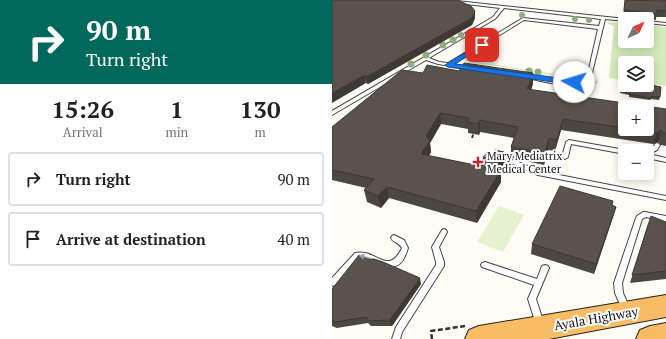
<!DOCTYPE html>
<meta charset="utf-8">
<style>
:root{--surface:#fff;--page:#f2f2f2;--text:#202124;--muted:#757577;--line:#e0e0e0}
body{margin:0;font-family:"PT Serif",serif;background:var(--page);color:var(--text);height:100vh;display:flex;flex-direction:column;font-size:15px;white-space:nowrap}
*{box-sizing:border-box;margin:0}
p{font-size:13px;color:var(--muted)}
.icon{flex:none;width:22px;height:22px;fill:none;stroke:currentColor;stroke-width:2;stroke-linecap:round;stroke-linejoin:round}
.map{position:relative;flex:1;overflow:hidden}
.side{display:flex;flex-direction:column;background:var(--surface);width:332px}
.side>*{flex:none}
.banner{background:#00695c;color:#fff;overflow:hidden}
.needle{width:26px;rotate:46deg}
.controls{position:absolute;left:286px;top:12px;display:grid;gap:8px}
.controls a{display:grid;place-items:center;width:36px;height:36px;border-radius:4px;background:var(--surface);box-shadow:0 2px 10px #0003;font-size:20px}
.pin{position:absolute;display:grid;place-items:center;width:34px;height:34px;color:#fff;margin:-17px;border-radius:8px;box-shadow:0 2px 6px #0006}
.me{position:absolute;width:44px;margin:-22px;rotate:276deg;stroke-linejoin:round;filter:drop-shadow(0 0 3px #0008)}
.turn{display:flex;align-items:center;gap:14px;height:84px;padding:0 20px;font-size:18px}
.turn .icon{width:52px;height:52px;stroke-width:2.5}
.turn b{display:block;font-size:28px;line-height:34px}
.eta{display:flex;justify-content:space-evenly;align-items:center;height:68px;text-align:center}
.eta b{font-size:24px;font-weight:800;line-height:28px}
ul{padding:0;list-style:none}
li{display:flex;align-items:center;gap:12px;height:54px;margin:0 8px 6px;padding:0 12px;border:2px solid var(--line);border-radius:4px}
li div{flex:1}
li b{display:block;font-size:15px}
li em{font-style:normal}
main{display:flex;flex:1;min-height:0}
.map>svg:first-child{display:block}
.green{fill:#d5ebbd}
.pitch{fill:#e6f2cf}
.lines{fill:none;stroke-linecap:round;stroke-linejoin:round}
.service-casing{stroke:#444;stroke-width:2}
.trunk-casing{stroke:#222;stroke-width:2}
.path-far1{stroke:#333;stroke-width:2;stroke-dasharray:3.5 2;stroke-linecap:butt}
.path{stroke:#333;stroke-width:2.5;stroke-dasharray:5 2.5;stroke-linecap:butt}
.service{fill:#fff;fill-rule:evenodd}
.trunk{fill:#f7bc64;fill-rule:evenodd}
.tree{fill:#8dad7f}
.wall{fill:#4d4742;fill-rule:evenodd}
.shaded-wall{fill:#3f3936}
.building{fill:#5a524d;stroke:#3f3936}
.oneway{fill:#a0a0a0}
.route{fill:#1a73e8;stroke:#114b97}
.poi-dot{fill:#c4262e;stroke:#fff;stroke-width:1.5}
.labels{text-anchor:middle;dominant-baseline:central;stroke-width:4;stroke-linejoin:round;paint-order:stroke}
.poi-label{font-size:11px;fill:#111;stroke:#fff;text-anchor:start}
.near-street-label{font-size:13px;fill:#111;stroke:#fff}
</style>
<main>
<section class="side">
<div class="banner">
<div class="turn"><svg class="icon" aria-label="right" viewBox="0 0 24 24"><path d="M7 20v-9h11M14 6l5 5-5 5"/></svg><div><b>90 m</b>Turn right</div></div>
</div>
<div class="eta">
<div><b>15:26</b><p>Arrival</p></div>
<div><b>1</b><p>min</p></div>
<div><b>130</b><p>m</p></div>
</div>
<ul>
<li><svg class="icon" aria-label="right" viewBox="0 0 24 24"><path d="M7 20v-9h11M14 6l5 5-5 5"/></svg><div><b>Turn right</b></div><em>90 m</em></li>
<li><svg class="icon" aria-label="arrive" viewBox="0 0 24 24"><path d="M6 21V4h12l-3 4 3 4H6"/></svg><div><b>Arrive at destination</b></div><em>40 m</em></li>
</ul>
</section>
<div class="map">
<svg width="334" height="339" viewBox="0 0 334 339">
<rect width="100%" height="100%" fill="#fffdf5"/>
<g class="green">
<polygon points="275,22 293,23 293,41 315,41 315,25 334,27 334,86 315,83 315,63 293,63 293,80 277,78 282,26 276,24"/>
<polygon points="138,57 138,61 236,76 239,72 248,75 238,78 133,61"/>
<polygon points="262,80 266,81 252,109 247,97 249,89 244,89 244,86 256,85"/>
</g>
<polygon class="pitch" points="167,206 192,215 171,252 145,242"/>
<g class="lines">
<g class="service-casing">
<g id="service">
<polygon points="310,0 334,1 334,3 312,1"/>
<path d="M124,1H125L294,19H293V21L273,19L260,73C244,92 213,82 192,77V76L194,75C213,78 239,88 256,73L266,29L192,20L121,64L139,67V69L106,64L94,60L0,115V111L161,17L168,8L125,3H124ZM172,8L269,19L267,26L191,18L116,63L107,62L97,58L163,19Z"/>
<polygon points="315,21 334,23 334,25 315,23"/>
<polygon points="237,140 293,150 295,151 293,151 293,154 239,144 236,157 233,159 230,157 234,142"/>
<polygon points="325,143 328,145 325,150 317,154 334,158 334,162 315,158 315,151 314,151 321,148 323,144"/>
<polygon points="155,155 184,161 207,171 334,196 334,200 206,175 181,164 153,158 152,157 153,156"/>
<polygon points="311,212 313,212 334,216 334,222 314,217 310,219 290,283 291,293 298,309 297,311 294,312 291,311 283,293 282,283 304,218 305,216"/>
<polygon points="112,229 114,230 115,232 107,247 112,262 112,266 70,332 68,339 60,339 64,327 104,265 104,262 100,247 110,230"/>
<path d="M62,235L72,240L76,248C75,252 73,256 71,260C60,276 42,259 28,258L3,285L0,286V278L23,253C44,248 56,277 70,248C66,241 61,243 59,238L60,236Z"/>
<polygon points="153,262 205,279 210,266 213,265 216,266 217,268 204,299 212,324 211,327 208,328 205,327 196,299 202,285 150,267 149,265 150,263"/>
</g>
</g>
<g class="trunk-casing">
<g id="trunk">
<polygon points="334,295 334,317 217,339 133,339 137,330 147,326"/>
<polygon points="334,323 334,339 304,339 308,330 318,326"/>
</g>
</g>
<polyline class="path-far1" points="140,138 142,132"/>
<polyline class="path" points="100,339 99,331 133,326"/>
<use href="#service" class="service"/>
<use href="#trunk" class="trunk"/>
</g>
<g class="tree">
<circle cx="190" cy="15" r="3"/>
<circle cx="243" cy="19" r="3"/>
<circle cx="257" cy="20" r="3"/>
<circle cx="129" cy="35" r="3"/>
<circle cx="121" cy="40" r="3.5"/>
<circle cx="111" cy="45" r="3.5"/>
<circle cx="94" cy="55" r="3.5"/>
<circle cx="79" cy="64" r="3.5"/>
<circle cx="197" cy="71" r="3.5"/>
<circle cx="206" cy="72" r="3.5"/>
</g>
<g class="wall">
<polygon points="0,0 143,18 140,25 36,84 34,83"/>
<polygon points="293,0 332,1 334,0 334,17 324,17 324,20 291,16"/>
<path d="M91,73L201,84L199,90L334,109V146L329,145L326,142L321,144L229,130L223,151L216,150L212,165L179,158V147L182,138L148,132L147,135L136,133V129L109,124L98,143L99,152L97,156L148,166L159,158L172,152V164L169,170V182L145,223L57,198L49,208L35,202L32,190L34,188L0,180V127ZM293,107L315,129H293Z"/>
<polygon points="291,80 328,97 327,100 319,99 318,100 297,97 297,95 288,93"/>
<polygon points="280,206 284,207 281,217 262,274 199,254 200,244"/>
<polygon points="334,222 334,279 298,283 316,224"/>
<polygon points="89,284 60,326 39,326 36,323 5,328 0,326 0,289"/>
</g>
<g class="shaded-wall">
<polygon points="143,11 143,18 140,25 36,84 34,77"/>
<polygon points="201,73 201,84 195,100 195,89"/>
<polygon points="32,75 34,83 0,103 0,93"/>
<polygon points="108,113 109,124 98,143 99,152 91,166 89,154 94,136"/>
<polygon points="231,119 229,130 223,151 225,140"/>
<polygon points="148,120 148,132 147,135 146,124"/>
<polygon points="329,130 326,142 321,144 325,133"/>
<polygon points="217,138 216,150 212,165 213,153"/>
<polygon points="172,152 172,164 169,170 169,182 145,223 144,211"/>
<polygon points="55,187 57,198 49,208 46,196"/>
<polygon points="284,207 281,217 262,274 264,264"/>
<polygon points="88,278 89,284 60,326 58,320"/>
</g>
<g class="building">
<polygon points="0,0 125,0 139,6 143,11 140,18 34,77 32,75 0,93"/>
<polygon points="293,0 332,1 332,0 334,0 334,11 325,10 325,14 292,10"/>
<polygon points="132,63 201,73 195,89 334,109 334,134 333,134 329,130 325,133 300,129 315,129 315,107 293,107 293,128 231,119 225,140 217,138 213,153 179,147 186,127 148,120 146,124 135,122 137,118 108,113 94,136 98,141 89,154 148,166 152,157 159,158 163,150 172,152 164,169 169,170 144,211 55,187 46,196 32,190 42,179 0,170 0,127 70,70 91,73 95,65 127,71"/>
<polygon points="291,80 293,81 293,85 315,85 315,84 329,87 328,97 319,96 319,98 297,94 298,92 288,91"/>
<polygon points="228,186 281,201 280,205 284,207 264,264 200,244"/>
<polygon points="319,216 334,222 334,271 300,275"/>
<polygon points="27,255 36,259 42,259 51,262 88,278 58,320 37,321 34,317 3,322 0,321 0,289"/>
</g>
<defs><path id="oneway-solid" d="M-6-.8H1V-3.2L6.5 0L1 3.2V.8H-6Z"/></defs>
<use class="oneway" href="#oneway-solid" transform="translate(33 257) rotate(-165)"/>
<polygon class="route" points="148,43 153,45 123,64 242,80 245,82 242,85 116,67 113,65"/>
<path class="poi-dot" d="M144 156h4v4h4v4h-4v4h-4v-4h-4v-4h4z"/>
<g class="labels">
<g class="poi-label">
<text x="155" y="156">Mary Mediatrix<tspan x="155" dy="13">Medical Center</tspan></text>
</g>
<g class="near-street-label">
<text transform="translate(264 318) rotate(-10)">Ayala Highway</text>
</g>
</g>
</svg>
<div class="controls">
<a><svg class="needle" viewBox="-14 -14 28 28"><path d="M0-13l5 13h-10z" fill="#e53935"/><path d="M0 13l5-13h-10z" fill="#757577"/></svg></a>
<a><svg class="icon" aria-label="layers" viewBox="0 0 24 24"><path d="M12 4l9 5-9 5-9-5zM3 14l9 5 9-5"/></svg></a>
<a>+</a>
<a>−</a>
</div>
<div class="pin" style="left:150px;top:45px;background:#d93025"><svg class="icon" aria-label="arrive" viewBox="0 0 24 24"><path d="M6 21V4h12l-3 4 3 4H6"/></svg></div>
<svg class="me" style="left:242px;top:82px" viewBox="-20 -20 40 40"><circle r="19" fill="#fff"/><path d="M0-13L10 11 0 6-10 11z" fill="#1a73e8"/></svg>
</div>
</main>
